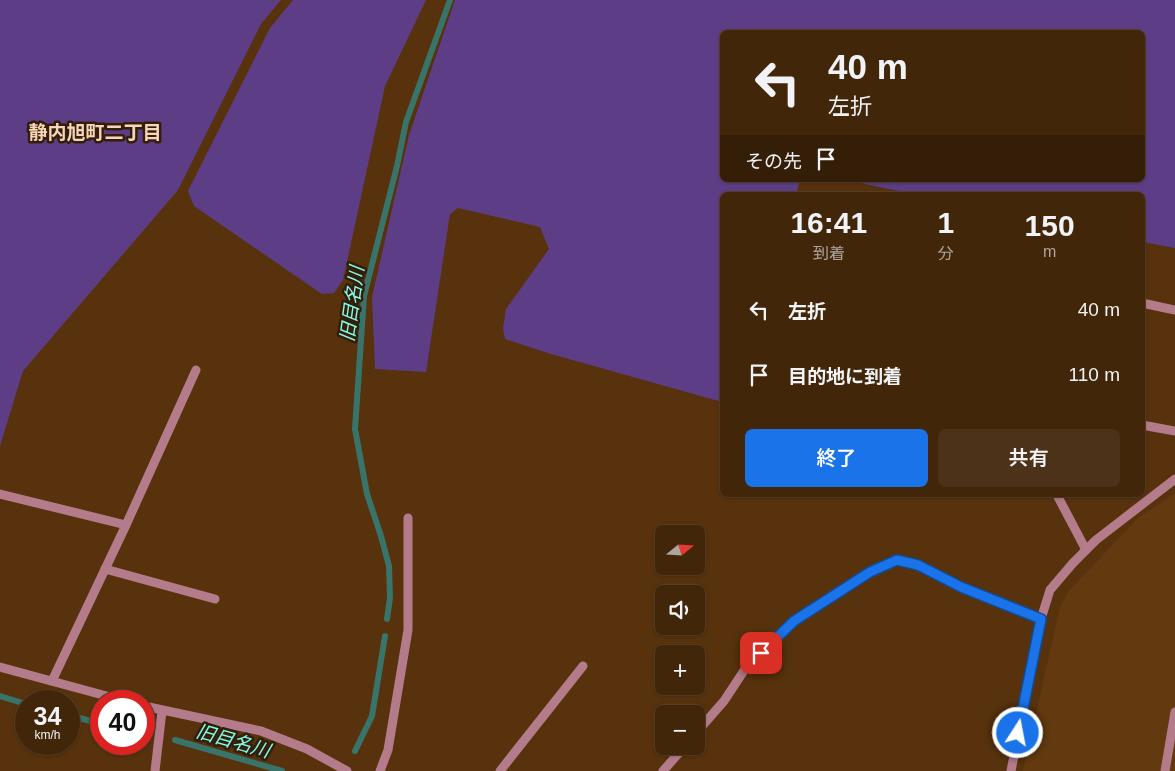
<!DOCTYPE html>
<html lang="ja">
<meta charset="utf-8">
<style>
:root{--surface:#41260a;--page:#4c3218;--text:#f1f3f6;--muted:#aea59c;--line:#5a432b;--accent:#1a73e8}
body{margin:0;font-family:Arial,"Noto Sans JP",sans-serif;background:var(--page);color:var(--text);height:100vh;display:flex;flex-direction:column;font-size:19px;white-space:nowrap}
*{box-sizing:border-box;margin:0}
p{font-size:16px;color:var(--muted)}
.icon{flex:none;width:28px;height:28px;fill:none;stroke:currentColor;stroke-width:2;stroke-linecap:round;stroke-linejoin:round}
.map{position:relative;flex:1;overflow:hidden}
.panel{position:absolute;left:720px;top:192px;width:425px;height:305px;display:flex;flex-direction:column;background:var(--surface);border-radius:8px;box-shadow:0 1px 4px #0004,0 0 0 1px var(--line)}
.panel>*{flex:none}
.top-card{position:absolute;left:720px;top:30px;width:425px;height:152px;border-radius:8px;box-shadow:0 1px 4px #0004,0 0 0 1px var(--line);background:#41260a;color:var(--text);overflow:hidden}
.needle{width:32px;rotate:72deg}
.controls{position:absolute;left:655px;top:525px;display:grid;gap:10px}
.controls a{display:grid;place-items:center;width:50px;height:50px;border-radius:8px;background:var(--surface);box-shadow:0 1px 4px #0004,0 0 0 1px var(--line);font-size:25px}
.speed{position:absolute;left:15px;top:690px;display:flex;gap:10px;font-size:25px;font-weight:700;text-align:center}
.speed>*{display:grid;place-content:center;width:65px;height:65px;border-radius:50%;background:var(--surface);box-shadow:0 1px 4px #0004,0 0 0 1px var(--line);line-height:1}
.speed small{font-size:12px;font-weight:400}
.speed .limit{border:8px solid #d22;background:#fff;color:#111}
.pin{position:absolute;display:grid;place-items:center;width:42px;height:42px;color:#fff;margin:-21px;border-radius:10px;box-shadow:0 2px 8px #0006}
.me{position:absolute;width:55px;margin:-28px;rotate:11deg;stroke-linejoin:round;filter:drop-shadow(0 0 4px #0008)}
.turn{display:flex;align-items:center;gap:18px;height:105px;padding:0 25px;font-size:22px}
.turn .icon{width:65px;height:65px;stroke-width:2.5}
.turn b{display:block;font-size:35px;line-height:42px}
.then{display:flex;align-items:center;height:48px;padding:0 25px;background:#0003;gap:10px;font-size:19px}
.eta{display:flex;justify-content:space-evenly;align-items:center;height:85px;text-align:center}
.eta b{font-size:30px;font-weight:600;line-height:35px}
.action{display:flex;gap:10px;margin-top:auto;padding:10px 25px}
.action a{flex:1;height:58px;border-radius:8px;background:var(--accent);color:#fff;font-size:20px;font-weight:600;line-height:58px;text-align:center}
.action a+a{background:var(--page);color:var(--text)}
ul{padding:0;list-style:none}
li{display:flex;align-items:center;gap:15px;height:65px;padding:0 25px}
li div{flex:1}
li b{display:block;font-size:19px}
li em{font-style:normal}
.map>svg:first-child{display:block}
.built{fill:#633a0f}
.green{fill:#5d3e86}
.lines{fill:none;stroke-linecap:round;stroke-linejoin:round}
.stream{stroke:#38746a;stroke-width:6}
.minor{stroke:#b47c8b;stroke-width:9}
.route-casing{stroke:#114b97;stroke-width:12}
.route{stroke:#1a73e8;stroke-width:9}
.labels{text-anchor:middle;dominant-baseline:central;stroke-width:5;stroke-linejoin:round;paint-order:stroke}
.neighbourhood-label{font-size:19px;font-weight:bold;fill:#f7d5b8;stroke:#321e0a}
.water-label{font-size:19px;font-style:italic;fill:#81fde9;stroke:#321e0a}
</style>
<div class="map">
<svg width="1175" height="771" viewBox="0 0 1175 771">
<rect width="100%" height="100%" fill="#57320d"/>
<polygon class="built" points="1175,493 1175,771 1023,771 1060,608 1068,592 1137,519"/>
<g class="green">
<polygon points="0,0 281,0 261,24 178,190 23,371 0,446"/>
<polygon points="293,0 426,0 385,86 343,280 334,293 322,294 194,206 188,191 270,28"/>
<polygon points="455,0 1175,0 1175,248 1143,242 1142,195 918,195 846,180 1142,180 1142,32 722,32 722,180 800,180 796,195 722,195 722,402 551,354 505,339 503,328 506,309 549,249 540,227 458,208 450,214 426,372 375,369 372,297 409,135"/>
</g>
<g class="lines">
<g class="stream">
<polyline points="387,619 390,598 389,566 381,536 367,494 355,429 364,296 397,166 406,122 450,0"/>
<polyline points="0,696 26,704"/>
<polyline points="69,715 101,724"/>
<polyline points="144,734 146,734"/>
<polyline points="175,740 282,771"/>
<polyline points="355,751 372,716 385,636"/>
</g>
<g class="minor">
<polyline points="1142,303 1175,310"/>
<polyline points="1142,425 1175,431"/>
<polyline points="0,494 126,525"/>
<polyline points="1057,495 1086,550"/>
<polyline points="105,569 215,599"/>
<polyline points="0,667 125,701"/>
<polyline points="52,681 126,525 196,370"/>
<polyline points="144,706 261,731 307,749 347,771"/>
<polyline points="696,733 724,701 749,663 794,621 870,572 897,560 918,565 961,587 1041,619"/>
<polyline points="155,771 162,711"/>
<polyline points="380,771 388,750 408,630 408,518"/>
<polyline points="500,771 583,666"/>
<polyline points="663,771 685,746"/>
<polyline points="1011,771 1041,619 1050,590 1073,563 1096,540 1175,479"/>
<polyline points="1165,771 1175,712"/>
</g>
</g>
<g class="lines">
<g class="route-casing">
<polyline id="route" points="761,653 794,621 870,572 897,560 918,565 961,587 1041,619 1018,733"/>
</g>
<use href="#route" class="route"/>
</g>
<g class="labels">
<g class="neighbourhood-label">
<text x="95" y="132">静内旭町二丁目</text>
</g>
<g class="water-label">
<text transform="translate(352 304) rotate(-82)">旧目名川</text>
<text transform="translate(233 741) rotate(16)">旧目名川</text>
</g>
</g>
</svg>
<div class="controls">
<a><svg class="needle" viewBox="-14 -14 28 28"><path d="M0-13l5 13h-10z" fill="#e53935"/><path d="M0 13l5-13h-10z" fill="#aea59c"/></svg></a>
<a><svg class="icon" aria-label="sound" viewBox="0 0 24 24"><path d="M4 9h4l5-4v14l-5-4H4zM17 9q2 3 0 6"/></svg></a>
<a>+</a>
<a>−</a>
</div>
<div class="speed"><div>34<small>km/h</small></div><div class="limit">40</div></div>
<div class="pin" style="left:761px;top:653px;background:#d93025"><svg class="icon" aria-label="arrive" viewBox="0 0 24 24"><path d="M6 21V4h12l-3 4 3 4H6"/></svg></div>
<svg class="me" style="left:1018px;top:733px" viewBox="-20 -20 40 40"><circle r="17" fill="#1a73e8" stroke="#fff" stroke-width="3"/><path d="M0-11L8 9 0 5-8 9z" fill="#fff"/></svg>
<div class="top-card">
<div class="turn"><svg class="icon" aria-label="left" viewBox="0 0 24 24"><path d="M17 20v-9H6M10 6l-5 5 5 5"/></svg><div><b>40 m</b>左折</div></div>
<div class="then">その先<svg class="icon" aria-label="arrive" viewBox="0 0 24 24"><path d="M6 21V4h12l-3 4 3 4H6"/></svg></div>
</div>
<section class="panel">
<div class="eta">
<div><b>16:41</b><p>到着</p></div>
<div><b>1</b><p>分</p></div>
<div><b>150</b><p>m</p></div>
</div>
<ul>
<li><svg class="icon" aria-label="left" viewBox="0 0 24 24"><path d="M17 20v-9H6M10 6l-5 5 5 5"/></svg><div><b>左折</b></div><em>40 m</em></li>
<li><svg class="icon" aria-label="arrive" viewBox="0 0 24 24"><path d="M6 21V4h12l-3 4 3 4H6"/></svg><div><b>目的地に到着</b></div><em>110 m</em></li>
</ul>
<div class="action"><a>終了</a><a>共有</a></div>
</section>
</div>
